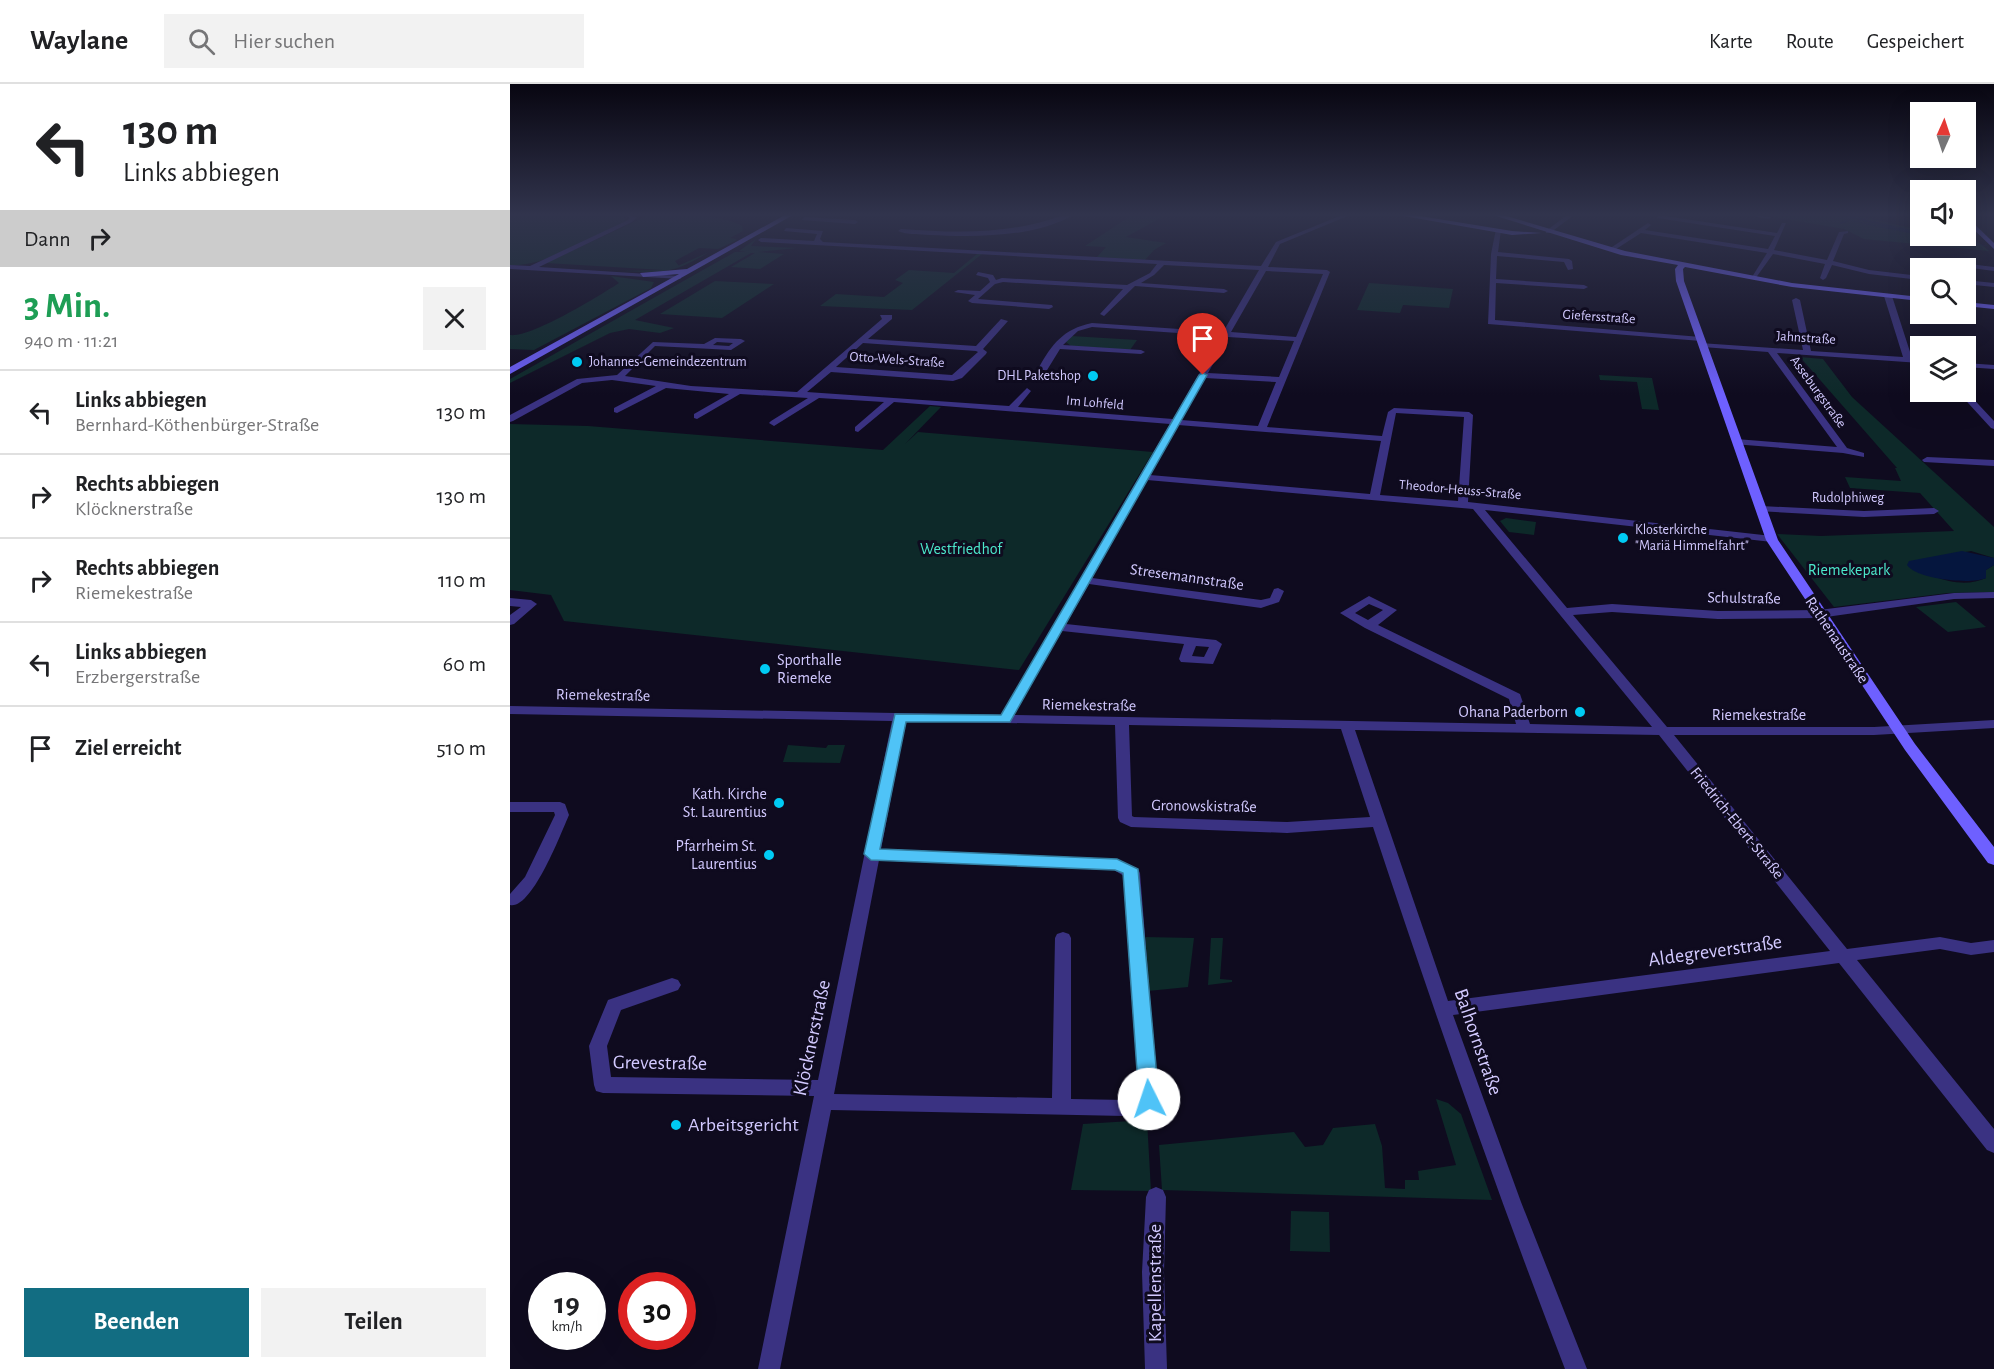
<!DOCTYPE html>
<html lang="de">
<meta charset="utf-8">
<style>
:root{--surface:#fff;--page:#f2f2f2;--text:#202124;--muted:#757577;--line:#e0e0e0;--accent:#126d82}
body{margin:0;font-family:"Alegreya Sans",sans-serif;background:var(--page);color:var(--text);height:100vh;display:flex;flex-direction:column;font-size:22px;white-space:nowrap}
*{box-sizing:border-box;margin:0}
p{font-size:20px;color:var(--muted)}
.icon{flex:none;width:33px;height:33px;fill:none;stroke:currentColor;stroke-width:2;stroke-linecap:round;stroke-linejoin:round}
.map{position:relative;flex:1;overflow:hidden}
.side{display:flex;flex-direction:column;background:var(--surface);width:510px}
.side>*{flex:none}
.hud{background:#fff;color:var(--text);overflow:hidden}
.needle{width:39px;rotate:3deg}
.controls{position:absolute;left:1400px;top:18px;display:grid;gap:12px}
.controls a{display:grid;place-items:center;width:66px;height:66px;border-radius:0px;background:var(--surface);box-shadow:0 6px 24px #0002;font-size:30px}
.speed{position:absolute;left:18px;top:1188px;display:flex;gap:12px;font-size:30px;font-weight:700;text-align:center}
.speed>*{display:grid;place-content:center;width:78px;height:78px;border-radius:50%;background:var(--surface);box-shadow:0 6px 24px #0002;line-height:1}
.speed small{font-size:15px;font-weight:400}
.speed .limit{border:9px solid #d22;background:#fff;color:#111}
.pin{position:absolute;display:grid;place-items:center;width:51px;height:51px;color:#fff;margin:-62px -26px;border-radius:50% 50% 50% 0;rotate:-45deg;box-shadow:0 0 6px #0007}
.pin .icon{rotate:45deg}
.me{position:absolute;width:66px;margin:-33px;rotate:356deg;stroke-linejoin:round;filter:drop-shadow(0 0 4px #0008)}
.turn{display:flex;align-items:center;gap:21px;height:126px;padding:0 24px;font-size:27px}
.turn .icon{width:78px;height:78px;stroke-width:2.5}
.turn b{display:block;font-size:42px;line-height:51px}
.then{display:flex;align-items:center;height:57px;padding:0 24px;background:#0003;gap:12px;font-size:22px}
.round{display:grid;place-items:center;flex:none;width:63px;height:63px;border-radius:0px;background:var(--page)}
.headline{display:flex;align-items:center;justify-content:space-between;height:102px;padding:0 24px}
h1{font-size:36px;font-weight:700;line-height:45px;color:#1e9e55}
.cta{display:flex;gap:12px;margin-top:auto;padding:12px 24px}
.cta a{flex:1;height:69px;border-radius:0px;background:var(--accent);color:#fff;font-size:24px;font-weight:700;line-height:69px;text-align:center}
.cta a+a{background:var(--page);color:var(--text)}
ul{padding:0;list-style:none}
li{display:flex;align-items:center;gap:18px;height:84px;padding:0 24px;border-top:2px solid var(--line)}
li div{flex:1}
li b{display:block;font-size:22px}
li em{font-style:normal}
header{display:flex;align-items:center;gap:36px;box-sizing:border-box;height:84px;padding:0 30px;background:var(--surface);border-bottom:2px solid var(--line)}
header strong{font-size:28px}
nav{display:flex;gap:33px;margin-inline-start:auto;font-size:21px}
.search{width:420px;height:54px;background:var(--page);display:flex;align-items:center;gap:15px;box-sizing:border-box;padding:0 21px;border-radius:0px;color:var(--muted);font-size:22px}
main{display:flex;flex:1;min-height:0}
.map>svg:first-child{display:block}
.green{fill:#0d2929}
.water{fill:#05163e}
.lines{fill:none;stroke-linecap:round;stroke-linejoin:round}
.stream{stroke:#05163e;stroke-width:2}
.street{fill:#3a3282;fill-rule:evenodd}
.secondary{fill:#6e60ff;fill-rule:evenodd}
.route{fill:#4fc3f7;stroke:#337fa1;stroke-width:1.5}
.poi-dot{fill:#00cbf4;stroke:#0f0b1f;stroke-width:2}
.labels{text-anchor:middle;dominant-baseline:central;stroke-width:6;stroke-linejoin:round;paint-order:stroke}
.far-street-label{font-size:14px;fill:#d2c9ff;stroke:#0f0b1f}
.far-poi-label{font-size:14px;fill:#d2c9ff;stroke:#0f0b1f;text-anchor:start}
.park-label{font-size:16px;fill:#4ce8cb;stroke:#0f0b1f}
.street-label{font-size:16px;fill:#d2c9ff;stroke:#0f0b1f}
.poi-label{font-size:16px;fill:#d2c9ff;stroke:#0f0b1f;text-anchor:end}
.near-street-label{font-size:20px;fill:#d2c9ff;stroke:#0f0b1f}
.near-poi-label{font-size:20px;fill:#d2c9ff;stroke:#0f0b1f;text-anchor:start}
</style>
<header>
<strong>Waylane</strong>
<div class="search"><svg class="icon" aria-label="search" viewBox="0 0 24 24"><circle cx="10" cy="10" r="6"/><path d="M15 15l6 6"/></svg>Hier suchen</div>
<nav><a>Karte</a><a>Route</a><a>Gespeichert</a></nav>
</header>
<main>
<section class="side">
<div class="hud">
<div class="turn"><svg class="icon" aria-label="left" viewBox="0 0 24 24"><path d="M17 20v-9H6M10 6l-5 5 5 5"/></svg><div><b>130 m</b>Links abbiegen</div></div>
<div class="then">Dann<svg class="icon" aria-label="right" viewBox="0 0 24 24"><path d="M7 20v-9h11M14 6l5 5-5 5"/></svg></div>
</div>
<div class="headline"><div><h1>3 Min.</h1><p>940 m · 11:21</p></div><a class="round"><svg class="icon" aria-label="close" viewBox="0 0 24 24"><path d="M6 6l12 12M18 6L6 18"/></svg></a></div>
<ul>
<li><svg class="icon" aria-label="left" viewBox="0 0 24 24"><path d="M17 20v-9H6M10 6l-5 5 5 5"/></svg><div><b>Links abbiegen</b><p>Bernhard-Köthenbürger-Straße</p></div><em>130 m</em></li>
<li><svg class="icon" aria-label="right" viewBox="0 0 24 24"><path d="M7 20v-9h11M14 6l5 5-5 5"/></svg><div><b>Rechts abbiegen</b><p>Klöcknerstraße</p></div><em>130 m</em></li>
<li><svg class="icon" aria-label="right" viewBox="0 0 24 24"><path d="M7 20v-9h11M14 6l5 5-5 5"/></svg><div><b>Rechts abbiegen</b><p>Riemekestraße</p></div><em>110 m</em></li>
<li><svg class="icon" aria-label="left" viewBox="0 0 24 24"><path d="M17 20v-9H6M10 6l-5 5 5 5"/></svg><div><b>Links abbiegen</b><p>Erzbergerstraße</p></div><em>60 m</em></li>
<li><svg class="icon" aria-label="arrive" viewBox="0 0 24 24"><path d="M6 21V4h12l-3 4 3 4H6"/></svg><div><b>Ziel erreicht</b></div><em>510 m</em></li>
</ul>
<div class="cta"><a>Beenden</a><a>Teilen</a></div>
</section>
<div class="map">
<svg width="1484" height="1285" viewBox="0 0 1484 1285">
<rect width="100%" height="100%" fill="#0f0b1f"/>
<g class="green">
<path d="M0,131L114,133L115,137C82,153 37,183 0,181Z"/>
<path d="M139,131C164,131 211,129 232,142L233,147L220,154L227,155L225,157L208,165L189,164L165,177L169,182L161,185L199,168C161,191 154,188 110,187L153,186L36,179Z"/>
<polygon points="622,131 656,131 616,153 656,159 644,166 635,176 587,173 596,163 575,162"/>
<path d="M1252,131H1344L1410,146V152C1435,152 1461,148 1479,167L1354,155L1334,145Z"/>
<polygon points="246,155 241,162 287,164 248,168 274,170 250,185 221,183 245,169 241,169 125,236 164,244 150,249 119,245 100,249 0,299 0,295 200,182 225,168 236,168 229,167"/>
<polygon points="467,170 472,170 402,226 310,222 326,210 374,213 393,199 385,196 399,186 444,189"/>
<path d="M101,192L144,198L141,204L24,266L0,265V251C21,254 89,212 109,199Z"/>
<polygon points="205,197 264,200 212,234 150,230"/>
<polygon points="859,199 943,205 939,224 893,221 890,229 847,226"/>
<polygon points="561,252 627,256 620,266 561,262 556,258"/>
<path d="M1290,273L1313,275L1342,313L1484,443V474L1461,467L1399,478C1418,493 1451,506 1476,494V486L1484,481V508L1438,509L1324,523L1267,450L1311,452L1444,447L1410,409L1340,404L1335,393L1391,397L1385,384H1387Z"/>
<polygon points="1089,291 1142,294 1149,326 1132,325 1127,298 1090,296"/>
<polygon points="420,322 431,323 395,360 408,348 643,368 509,586 54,537 41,511 0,506 0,340 78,342 373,366"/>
<polygon points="996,434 1026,438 1024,451 999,448 990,437"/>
<polygon points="1446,518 1476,543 1438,548 1406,523"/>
<polygon points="278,661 316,664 318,661 335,661 330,679 273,678"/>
<polygon points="634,853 684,854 678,903 638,907"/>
<polygon points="701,854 713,854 710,895 722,896 722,898 698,901"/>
<polygon points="926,1015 938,1019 951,1030 982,1116 652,1106 649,1061 784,1048 795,1063 813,1061 823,1044 865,1040 872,1062 875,1104 895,1105 895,1096 909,1096 908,1087 946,1081"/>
<polygon points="637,1036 641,1107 561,1106 573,1040"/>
<polygon points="781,1127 819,1128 820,1168 780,1167"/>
</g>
<g class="water">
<path d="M1316,131L1385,145L1329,131H1338L1410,148V152H1425L1484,163C1427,156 1372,144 1316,131Z"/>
<path d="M1452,467L1484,474V481L1476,486V494C1461,501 1406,495 1397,481L1399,477Z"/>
</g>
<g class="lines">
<polyline class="stream" points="1331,139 1338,137"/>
<g class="street">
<polygon points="116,131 127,133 122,138 29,183 169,192 171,195 0,185 0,181 20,182 118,136 120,134"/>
<path d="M554,131H563C524,154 464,153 420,151C410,150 397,151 388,147L391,145C449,149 498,151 554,131Z"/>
<path d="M832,131H840L770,160L758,183L817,186L820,188L757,343L872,352L878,328L884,324L959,328L963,331L958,418L1262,452L1267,455L1262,458L975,426L1057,524L1102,520L1208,527L1309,526L1444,509L1484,508V514L1444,515L1309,534L1208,535L1102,528L1063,531L1157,643H1364L1484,636V644L1364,651H1164L1337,865L1430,853L1461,859L1484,856V868L1461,871L1430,865L1347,876L1484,1045V1069L1477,1066L1329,879L943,931L1011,1118L1077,1285H1055C986,1106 923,925 863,743L777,749L621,743L610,738L608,734L605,641L396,637L371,765L607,775L628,785L630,789L648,1015L646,1021L615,1032L321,1026L270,1285H248L304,1012L93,1009L86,1007L84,1001L79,962L98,916L162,894L168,896L171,901L168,906L111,926L97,962L101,993L308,996L382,637L0,630V622L491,631L660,340L384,318L348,348L345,347V343L374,318L309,314L264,342L259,339L261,337L298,314L230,310L187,335L184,334V330L219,310L156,304L107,329L104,328V324L146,302L102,296L72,299L3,337L0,338V331L67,295L107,291L143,258L194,260L205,254L231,255L235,257L221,266L145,262L115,292L181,302L287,308L372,235L370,231H382V235L358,255L466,262L491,235L498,237L473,265L477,268L476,270L452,294L443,297L321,288L297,308L499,322L517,304L521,307L508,323L663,335L711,252L582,243L568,247L553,261L631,266L635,268L631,270L550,265L534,291H528V285C542,260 553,245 582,239L713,248L749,186L654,181L644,191L631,199L714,205L718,207L714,209L625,202L594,232L590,230L613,205L493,198L485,200L468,215L542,221L543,223L539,225L462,219L458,217L465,211L444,208L448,206L470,207L480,198L478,194L466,191L468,188L483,191L486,196L492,194L617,201L640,189L647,180L251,158L248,156L251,154L304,157L307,150L274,147L276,144L313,147L310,155L313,158L751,182L766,158ZM756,187L813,190L786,253L721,248ZM718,253L784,257L769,293L698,289ZM207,258L223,259L219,262L203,261ZM353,259L466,267L468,268L442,291L326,283ZM695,294L766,298L748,342L671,336ZM886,329L954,333L948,417L870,411ZM668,341L871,357L860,410L640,391ZM637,396L963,425L1142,643L1020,640L1010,610L868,541L887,526L859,512L830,529L855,544L999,615L1006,640L504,631L552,547L674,560L669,575L671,578L703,580L712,560L706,556L556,540L579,500L751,524L769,518L774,507L768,504L764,505L760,514L751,516L582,494ZM859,520L873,526L858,536L845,529ZM686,562L699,563L694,573L682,572ZM619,641L831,645L860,733L777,738L624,733L622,732ZM845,646L1149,651L1320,867L938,917ZM369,776L604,786L614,792L629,1010L615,1016L561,1015V854L559,850L553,848L547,850L545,854L542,1014L324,1010Z"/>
<polygon points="1057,131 1064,131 1040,149 1036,149 1036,147"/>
<polygon points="1149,131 1267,149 1272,139 1276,139 1264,166 1317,176 1329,148 1338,147 1338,149 1334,150 1323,177 1359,186 1410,192 1410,196 1359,190 1322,181 1316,194 1313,196 1310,194 1315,180 1263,170 1245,195 1242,193 1257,169 1131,149 1103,167 1099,167 1099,165 1138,139 1141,141 1135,146 1258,165 1265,152 1147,134"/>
<polygon points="1239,131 1261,133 1258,135"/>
<polygon points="294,133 345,136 348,138 345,140 292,136"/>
<polygon points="986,145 991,146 988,168 1059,175 1062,177 1063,185 1058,186 1054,178 987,172 986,195 1074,201 1078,203 1074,205 986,199 985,236 1191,253 1195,255 1191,257 978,240 981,170"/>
<polygon points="1411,174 1484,183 1484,187 1409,177"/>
<polygon points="1455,196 1484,199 1484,203 1455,200"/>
<polygon points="1378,210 1382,212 1402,274 1410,275 1410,279 1267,269 1337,364 1354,369 1354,373 1333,369 1223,360 1223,356 1226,355 1327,363 1258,268 1193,263 1189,261 1190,259 1293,266 1282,216 1286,214 1290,216 1301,267 1393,273 1374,212"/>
<polygon points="1455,279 1484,281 1484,285 1455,283"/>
<polygon points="1455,306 1484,337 1484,345 1481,344 1448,308"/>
<polygon points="1417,373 1484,376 1484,382 1414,378 1412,376"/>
<polygon points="1251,422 1354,427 1424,424 1429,427 1424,430 1354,433 1247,427 1246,425"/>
<polygon points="0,514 21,516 27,520 4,540 0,541 0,531 11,523 0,522"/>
<path d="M0,718H50L55,720L59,731C51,749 22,826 0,821V810L15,793L45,731L44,728H0Z"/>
<polygon points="646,1103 653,1106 656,1113 654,1188 657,1285 635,1285 632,1188 636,1113 639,1106"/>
</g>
<g class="secondary">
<polygon points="275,131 283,131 0,290 0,283 169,190 133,193 130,189 177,185"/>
<polygon points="888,131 904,131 1002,147 1032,149 1002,151"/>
<polygon points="983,131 993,131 1115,167 1282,199 1410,213 1410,217 1282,203 1175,183 1173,185 1174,197 1268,456 1405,660 1484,763 1484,781 1478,779 1395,666 1256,456 1166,197 1165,185 1168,181 1111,171"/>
<polygon points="1455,131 1484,159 1484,165 1455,137"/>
<polygon points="1455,218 1484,221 1484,225 1455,222"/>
</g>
</g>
<linearGradient id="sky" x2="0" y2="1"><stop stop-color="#080611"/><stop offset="0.42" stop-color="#31344d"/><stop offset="1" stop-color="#31344d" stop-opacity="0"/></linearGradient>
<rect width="1484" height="311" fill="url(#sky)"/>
<polygon class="route" points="693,289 697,291 500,638 396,638 370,765 607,775 628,785 649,1015 646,1021 639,1024 632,1021 629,1015 613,789 605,786 361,776 354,770 385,630 491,631 689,291"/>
<g class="poi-dot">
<circle cx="67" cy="278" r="6"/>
<circle cx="583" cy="292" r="6"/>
<circle cx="1113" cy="454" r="6"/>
<circle cx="255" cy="585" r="6"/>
<circle cx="1070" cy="628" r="6"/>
<circle cx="269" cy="719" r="6"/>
<circle cx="259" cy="771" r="6"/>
<circle cx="166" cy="1041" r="6"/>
</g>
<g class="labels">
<g class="far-street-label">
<text transform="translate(1089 233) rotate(4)">Giefersstraße</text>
<text transform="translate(1296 254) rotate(4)">Jahnstraße</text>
<text transform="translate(387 276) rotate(4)">Otto-Wels-Straße</text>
<text transform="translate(1308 308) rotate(54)">Asseburgstraße</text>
<text transform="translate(585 319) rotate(5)">Im Lohfeld</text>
<text transform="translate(950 406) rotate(5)">Theodor-Heuss-Straße</text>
<text x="1338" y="414">Rudolphiweg</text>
</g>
<g class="far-poi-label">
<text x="79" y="278">Johannes-Gemeindezentrum</text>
<text x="571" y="292" text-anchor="end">DHL Paketshop</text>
<text x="1125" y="446">Klosterkirche<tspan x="1125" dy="16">"Mariä Himmelfahrt"</tspan></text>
</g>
<g class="park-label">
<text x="451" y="465">Westfriedhof</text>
<text x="1339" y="486">Riemekepark</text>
</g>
<g class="street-label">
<text transform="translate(677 493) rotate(8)">Stresemannstraße</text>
<text transform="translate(1234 514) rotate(1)">Schulstraße</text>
<text transform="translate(1327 556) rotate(56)">Rathenaustraße</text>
<text transform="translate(93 611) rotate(1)">Riemekestraße</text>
<text transform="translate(579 621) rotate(1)">Riemekestraße</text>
<text x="1249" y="631">Riemekestraße</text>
<text transform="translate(694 722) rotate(1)">Gronowskistraße</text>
<text transform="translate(1227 739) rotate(51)">Friedrich-Ebert-Straße</text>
</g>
<g class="poi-label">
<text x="267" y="576" text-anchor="start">Sporthalle<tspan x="267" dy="18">Riemeke</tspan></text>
<text x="1058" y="628">Ohana Paderborn</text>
<text x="257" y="710">Kath. Kirche<tspan x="257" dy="18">St. Laurentius</tspan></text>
<text x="247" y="762">Pfarrheim St.<tspan x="247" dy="18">Laurentius</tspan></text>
</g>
<g class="near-street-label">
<text transform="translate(1205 867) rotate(-8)">Aldegreverstraße</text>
<text transform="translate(302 954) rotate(-78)">Klöcknerstraße</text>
<text transform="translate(968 958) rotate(71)">Balhornstraße</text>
<text transform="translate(150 979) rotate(1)">Grevestraße</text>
<text transform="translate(645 1199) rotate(-90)">Kapellenstraße</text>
</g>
<g class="near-poi-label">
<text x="178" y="1041">Arbeitsgericht</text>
</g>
</g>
</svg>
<div class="controls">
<a><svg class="needle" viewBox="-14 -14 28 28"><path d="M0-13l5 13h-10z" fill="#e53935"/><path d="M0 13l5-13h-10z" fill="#757577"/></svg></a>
<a><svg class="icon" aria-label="sound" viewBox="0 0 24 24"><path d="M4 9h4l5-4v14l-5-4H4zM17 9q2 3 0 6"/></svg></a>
<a><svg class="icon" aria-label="search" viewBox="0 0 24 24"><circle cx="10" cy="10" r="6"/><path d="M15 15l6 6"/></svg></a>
<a><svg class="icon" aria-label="layers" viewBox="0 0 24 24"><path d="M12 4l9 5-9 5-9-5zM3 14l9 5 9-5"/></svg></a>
</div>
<div class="speed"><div>19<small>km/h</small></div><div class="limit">30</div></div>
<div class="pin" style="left:693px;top:291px;background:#d93025"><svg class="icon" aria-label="arrive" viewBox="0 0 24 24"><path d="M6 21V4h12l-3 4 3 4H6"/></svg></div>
<svg class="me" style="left:639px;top:1015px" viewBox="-20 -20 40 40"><circle r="19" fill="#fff"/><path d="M0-13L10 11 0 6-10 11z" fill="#4fc3f7"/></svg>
</div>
</main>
